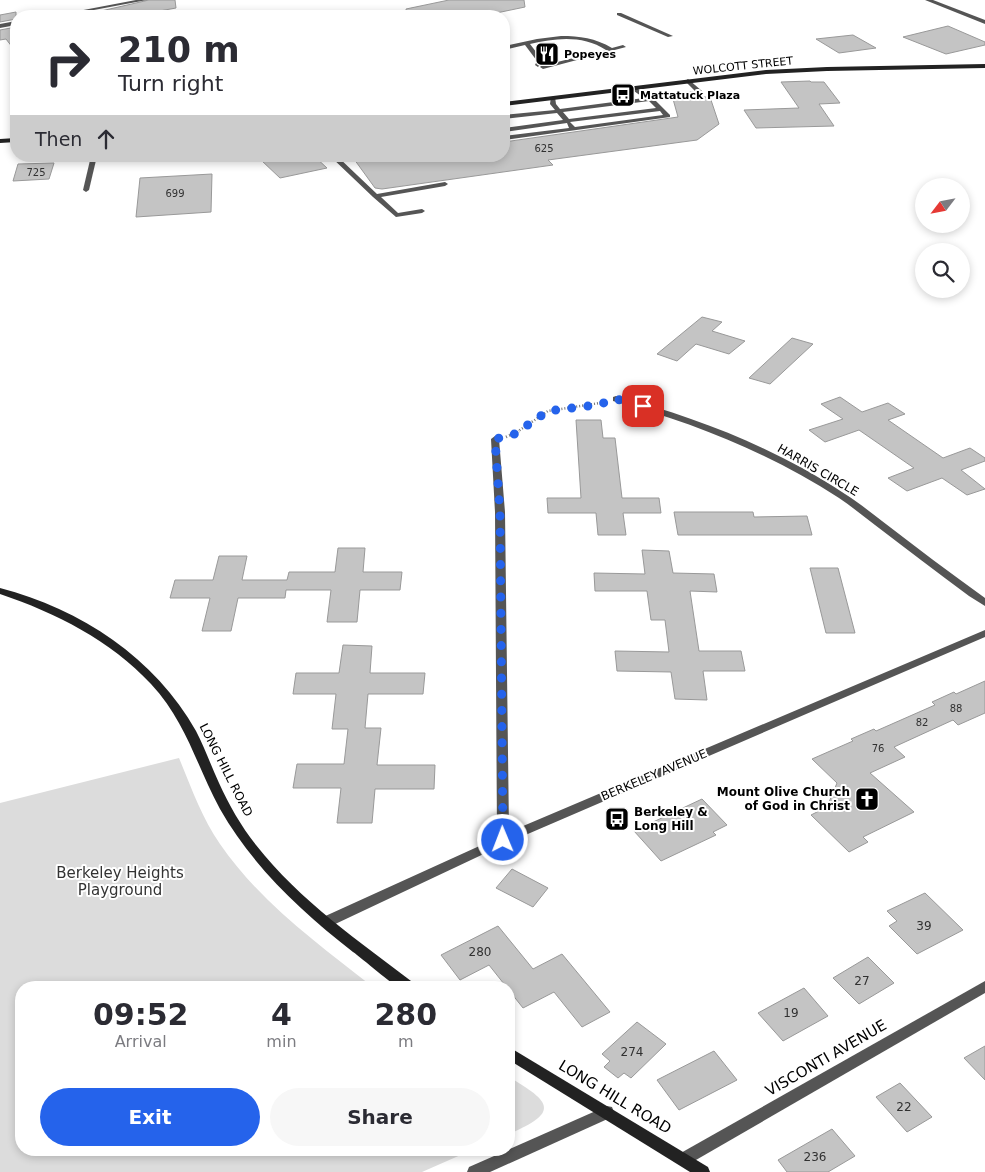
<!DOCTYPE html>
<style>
:root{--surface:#fff;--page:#f7f7f7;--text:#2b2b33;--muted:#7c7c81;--accent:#2563eb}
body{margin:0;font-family:"DejaVu Sans",sans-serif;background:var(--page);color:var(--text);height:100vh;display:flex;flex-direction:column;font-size:19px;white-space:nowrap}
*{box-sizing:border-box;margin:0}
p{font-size:16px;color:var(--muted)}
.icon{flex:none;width:28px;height:28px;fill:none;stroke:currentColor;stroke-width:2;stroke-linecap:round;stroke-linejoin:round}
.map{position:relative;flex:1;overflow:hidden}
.side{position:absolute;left:15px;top:981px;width:500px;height:175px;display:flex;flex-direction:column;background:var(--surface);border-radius:20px;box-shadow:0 2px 8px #0003}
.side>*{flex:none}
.guide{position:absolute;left:10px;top:10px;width:500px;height:152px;border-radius:20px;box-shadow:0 2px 8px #0003;background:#fff;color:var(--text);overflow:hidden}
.needle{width:32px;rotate:238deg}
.buttons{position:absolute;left:915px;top:178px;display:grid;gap:10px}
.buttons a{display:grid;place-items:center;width:55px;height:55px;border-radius:50%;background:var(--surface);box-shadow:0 2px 8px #0003;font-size:25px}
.pin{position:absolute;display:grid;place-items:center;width:42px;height:42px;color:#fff;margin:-21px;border-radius:10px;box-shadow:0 2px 8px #0006}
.me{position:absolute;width:55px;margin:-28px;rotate:359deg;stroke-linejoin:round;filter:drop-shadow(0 0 4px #0008)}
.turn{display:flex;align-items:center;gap:18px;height:105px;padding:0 25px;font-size:22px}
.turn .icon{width:65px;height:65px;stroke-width:2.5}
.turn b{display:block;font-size:35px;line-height:42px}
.then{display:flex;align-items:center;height:48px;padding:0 25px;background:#0003;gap:10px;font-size:19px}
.eta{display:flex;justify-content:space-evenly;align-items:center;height:85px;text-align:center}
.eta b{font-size:30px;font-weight:800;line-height:35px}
.primary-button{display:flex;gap:10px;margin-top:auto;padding:10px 25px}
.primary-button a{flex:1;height:58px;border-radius:30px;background:var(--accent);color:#fff;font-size:20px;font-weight:800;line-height:58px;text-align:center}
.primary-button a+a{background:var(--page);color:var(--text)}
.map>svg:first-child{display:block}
.green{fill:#dcdcdc}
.building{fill:#c4c4c4;stroke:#999}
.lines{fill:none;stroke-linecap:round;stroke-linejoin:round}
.path-far1{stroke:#777;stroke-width:2.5;stroke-dasharray:1 2;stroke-linecap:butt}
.path{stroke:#777;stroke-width:3;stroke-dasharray:1 2.5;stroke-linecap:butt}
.service{fill:#555;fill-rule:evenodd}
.minor{fill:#555;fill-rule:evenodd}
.secondary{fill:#222;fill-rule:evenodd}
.route{stroke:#2563eb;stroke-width:9;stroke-dasharray:0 16.2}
.labels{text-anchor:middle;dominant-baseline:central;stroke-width:4;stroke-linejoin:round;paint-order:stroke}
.number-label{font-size:10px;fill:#313131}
.far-poi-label{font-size:11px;font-weight:bold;fill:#000;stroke:#fff;text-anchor:start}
.far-street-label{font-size:11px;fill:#000;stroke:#fff}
.street-label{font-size:12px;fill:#000;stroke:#fff}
.poi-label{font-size:12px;font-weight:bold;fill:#000;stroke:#fff;text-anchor:end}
.near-number-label{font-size:12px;fill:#313131}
.near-park-label{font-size:15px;fill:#333;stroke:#fff}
.near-street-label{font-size:15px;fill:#000;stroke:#fff}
</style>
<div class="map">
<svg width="985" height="1172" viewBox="0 0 985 1172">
<rect width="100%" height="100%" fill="#fff"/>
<g class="green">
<path d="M179,758C191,787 202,818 220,844C259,901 319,945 373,987L21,988V1150H472L422,1172H0V803Z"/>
<path d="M509,1077C551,1102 560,1112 509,1134Z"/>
</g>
<g class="building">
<polygon points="149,0 175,0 176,8 132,16 108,16 101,11"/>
<polygon points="449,0 524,0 525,7 482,16 407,16 406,9"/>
<polygon points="16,12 16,19 0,22 0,15"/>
<polygon points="948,26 985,42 985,45 946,54 903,37"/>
<polygon points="16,27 16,52 6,39 0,40 0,30"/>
<polygon points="853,35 876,48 839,53 816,39"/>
<polygon points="810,81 811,82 824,82 840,103 819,104 834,126 756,128 744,110 799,108 781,82"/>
<polygon points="690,97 710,97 719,124 697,140 548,160 553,165 382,189 375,188 354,159 372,156 504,156 504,142 678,117 673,99"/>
<polygon points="279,156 314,156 327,168 280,178 261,160"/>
<polygon points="54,163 49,179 13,181 18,164"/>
<polygon points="212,174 211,212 136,217 140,178"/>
<polygon points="702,317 722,322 712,331 745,341 729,354 696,344 677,361 657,354"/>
<polygon points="792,338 813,344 770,384 749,378"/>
<polygon points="840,397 862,412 888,403 905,414 888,420 943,458 970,448 985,458 985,461 961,470 985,489 967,495 942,478 907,491 888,478 914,468 859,430 825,442 809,430 843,419 821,404"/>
<polygon points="576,420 601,420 603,438 615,438 622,498 659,498 661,513 623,513 626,535 598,535 596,513 548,513 547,498 581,498"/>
<polygon points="674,512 753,512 754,517 807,516 812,535 678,535"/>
<polygon points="338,548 365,548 363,572 402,572 400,590 360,590 357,622 327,622 331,590 286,590 285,598 238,598 231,631 202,631 210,598 170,598 175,580 213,580 219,556 247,556 242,580 287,580 289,572 335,572"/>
<polygon points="642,550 669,551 673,573 714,574 717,592 690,591 699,651 741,651 745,671 703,671 707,700 675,699 671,672 617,671 615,651 669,652 665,620 651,620 647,591 595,591 594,573 645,574"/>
<polygon points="810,568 838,568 855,633 826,633"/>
<polygon points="343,645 372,646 370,673 425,673 423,694 368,694 365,728 381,728 377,765 435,765 434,789 375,789 372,823 337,823 341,788 293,788 297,764 344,764 348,729 332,729 336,694 293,694 296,673 339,673"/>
<polygon points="985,681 985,713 958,725 953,720 894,747 905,757 870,773 914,812 863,837 868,842 849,852 811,815 827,807 837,783 812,759 853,741 851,739 874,729 876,731 935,705 932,702 954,692 956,694"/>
<polygon points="702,799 727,825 713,832 716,835 661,861 634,831"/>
<polygon points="512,869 548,888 533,907 496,888"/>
<polygon points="925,893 963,930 917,954 889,926 897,921 887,911"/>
<polygon points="498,926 533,969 562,954 610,1012 582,1027 554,992 523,1008 489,965 460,980 441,955"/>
<polygon points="868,957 894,983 859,1004 833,978"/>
<polygon points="804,988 828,1016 783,1041 758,1013"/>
<polygon points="637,1022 666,1044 631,1078 624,1073 618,1078 604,1067 610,1061 602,1054"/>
<polygon points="985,1046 985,1080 964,1058"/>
<polygon points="714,1051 737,1080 679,1110 657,1080"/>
<polygon points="900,1083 932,1117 907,1132 876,1097"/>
<polygon points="832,1129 855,1156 828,1172 787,1172 778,1160"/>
</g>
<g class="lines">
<polyline class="path-far1" points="517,432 548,411 606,402"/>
<polyline class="path" points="506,437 519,431"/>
<g class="service">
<polygon points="617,13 621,13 673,36 668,37 617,15"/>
<path d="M561,36C580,36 595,38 612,48L623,45L626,47L543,69L540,67L541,66L606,50C583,35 556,38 530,44L543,61L538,67L535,65L537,61L525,45L504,50V46L537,39Z"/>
<path d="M688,79L702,91V93L655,100L670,115V117L504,140V136L569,128L567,123L504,132V128L563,120L557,113L504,119V115L555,110L550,104L551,97H555L556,104L560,109L644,98L631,89L630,88L633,86L651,97L695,91L685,81ZM649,101L656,108L569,119L563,112ZM660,111L663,115L575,127L570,122Z"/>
<polygon points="330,156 337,156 377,194 445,182 448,184 445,186 381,197 398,213 422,209 425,211 422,213 396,217 373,197"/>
</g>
<g class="minor">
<polygon points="136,0 147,0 62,16 52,16"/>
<polygon points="925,0 933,0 985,20 985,24"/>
<polygon points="16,21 16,25 0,28 0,24"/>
<polygon points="91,156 97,156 89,190 86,192 83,190"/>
<path d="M616,396C696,417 776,448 845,494C858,502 870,512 882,521C916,547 950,573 985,598V606L969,596C937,572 906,549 875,525C863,516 851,506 839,498C770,453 692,422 613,401V397Z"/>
<polygon points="495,436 499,439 505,512 509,832 985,630 985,637 507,843 331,926 326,927 321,926 320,922 321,918 497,838 495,512 491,439"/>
<polygon points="985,981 985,993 689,1164 684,1166 679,1164 677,1159 679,1154"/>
<polygon points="607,1106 612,1107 614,1112 612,1117 490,1172 467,1172 469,1167"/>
</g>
<g class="secondary">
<polygon points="985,64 985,68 827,71 766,74 504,106 504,102 766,70 827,67"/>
<polygon points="16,138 16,142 0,143 0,139"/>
<path d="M0,588C81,609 155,658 196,731C205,748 211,766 219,783C229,805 241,826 256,845C300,901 359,941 415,984L416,988C412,988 406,988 401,988C393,986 362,958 353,952C301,911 253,867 220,809C196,765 187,723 151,684C110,640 56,613 0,594Z"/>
<polygon points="509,1047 708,1167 710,1172 690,1172 509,1060"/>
</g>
</g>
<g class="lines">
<polyline class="route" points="503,840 500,512 495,439 513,435 548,411 597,405 616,399 643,406"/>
</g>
<defs>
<g id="restaurant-square" transform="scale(1.25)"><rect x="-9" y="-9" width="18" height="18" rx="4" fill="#000" stroke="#fff"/><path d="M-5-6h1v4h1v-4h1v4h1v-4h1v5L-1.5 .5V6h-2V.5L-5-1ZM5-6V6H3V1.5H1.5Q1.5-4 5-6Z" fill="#fff"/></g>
<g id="bus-square" transform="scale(1.25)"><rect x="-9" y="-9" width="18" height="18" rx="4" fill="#000" stroke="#fff"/><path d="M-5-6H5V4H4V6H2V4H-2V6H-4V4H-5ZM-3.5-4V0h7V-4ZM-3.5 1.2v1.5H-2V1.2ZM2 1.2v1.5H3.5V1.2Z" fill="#fff"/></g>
<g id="church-square" transform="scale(1.25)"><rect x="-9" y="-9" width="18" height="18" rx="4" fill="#000" stroke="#fff"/><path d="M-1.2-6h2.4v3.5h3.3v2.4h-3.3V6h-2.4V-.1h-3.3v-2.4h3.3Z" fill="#fff"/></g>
</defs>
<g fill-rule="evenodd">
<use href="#restaurant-square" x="547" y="54"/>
<use href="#bus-square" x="623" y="95"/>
<use href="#church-square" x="867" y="799"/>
<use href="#bus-square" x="617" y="819"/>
</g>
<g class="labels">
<g class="number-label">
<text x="544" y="148">625</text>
<text x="36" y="172">725</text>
<text x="175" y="193">699</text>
<text x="956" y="708">88</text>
<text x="922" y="722">82</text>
<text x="878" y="748">76</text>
</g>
<g class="far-poi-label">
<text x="564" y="54">Popeyes</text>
<text x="640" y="95">Mattatuck Plaza</text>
</g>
<g class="far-street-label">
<text transform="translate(743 66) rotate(-6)">WOLCOTT STREET</text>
</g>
<g class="street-label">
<text transform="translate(818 470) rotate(30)">HARRIS CIRCLE</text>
<text transform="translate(226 770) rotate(63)">LONG HILL ROAD</text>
<text transform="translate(654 775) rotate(-23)">BERKELEY AVENUE</text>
</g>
<g class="poi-label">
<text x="850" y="792">Mount Olive Church<tspan x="850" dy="14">of God in Christ</tspan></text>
<text x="634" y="812" text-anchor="start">Berkeley &amp;<tspan x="634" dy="14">Long Hill</tspan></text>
</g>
<g class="near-number-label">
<text x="924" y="926">39</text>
<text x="480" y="952">280</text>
<text x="862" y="981">27</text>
<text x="791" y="1013">19</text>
<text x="632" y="1052">274</text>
<text x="904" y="1107">22</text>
<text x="815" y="1157">236</text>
</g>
<g class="near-park-label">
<text x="120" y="873">Berkeley Heights<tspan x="120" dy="17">Playground</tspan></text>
</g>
<g class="near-street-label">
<text transform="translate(826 1058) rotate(-30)">VISCONTI AVENUE</text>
<text transform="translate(615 1097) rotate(31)">LONG HILL ROAD</text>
</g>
</g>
</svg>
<div class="buttons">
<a><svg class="needle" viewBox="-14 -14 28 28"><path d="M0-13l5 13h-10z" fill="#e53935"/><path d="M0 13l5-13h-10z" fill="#7c7c81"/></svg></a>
<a><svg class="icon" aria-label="search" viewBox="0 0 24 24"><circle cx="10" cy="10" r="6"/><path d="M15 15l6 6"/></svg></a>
</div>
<div class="pin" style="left:643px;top:406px;background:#d93025"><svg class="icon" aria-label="arrive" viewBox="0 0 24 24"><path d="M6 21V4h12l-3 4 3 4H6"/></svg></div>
<svg class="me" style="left:503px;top:840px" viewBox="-20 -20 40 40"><circle r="17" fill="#2563eb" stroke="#fff" stroke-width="3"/><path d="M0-11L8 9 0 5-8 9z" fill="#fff"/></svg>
<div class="guide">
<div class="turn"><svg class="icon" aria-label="right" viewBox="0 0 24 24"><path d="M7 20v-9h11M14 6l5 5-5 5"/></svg><div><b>210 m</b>Turn right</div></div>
<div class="then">Then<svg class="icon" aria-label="ahead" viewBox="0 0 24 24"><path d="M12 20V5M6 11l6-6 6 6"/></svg></div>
</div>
<section class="side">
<div class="eta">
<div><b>09:52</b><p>Arrival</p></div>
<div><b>4</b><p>min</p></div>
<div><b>280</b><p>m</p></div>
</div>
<div class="primary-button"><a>Exit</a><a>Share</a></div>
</section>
</div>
